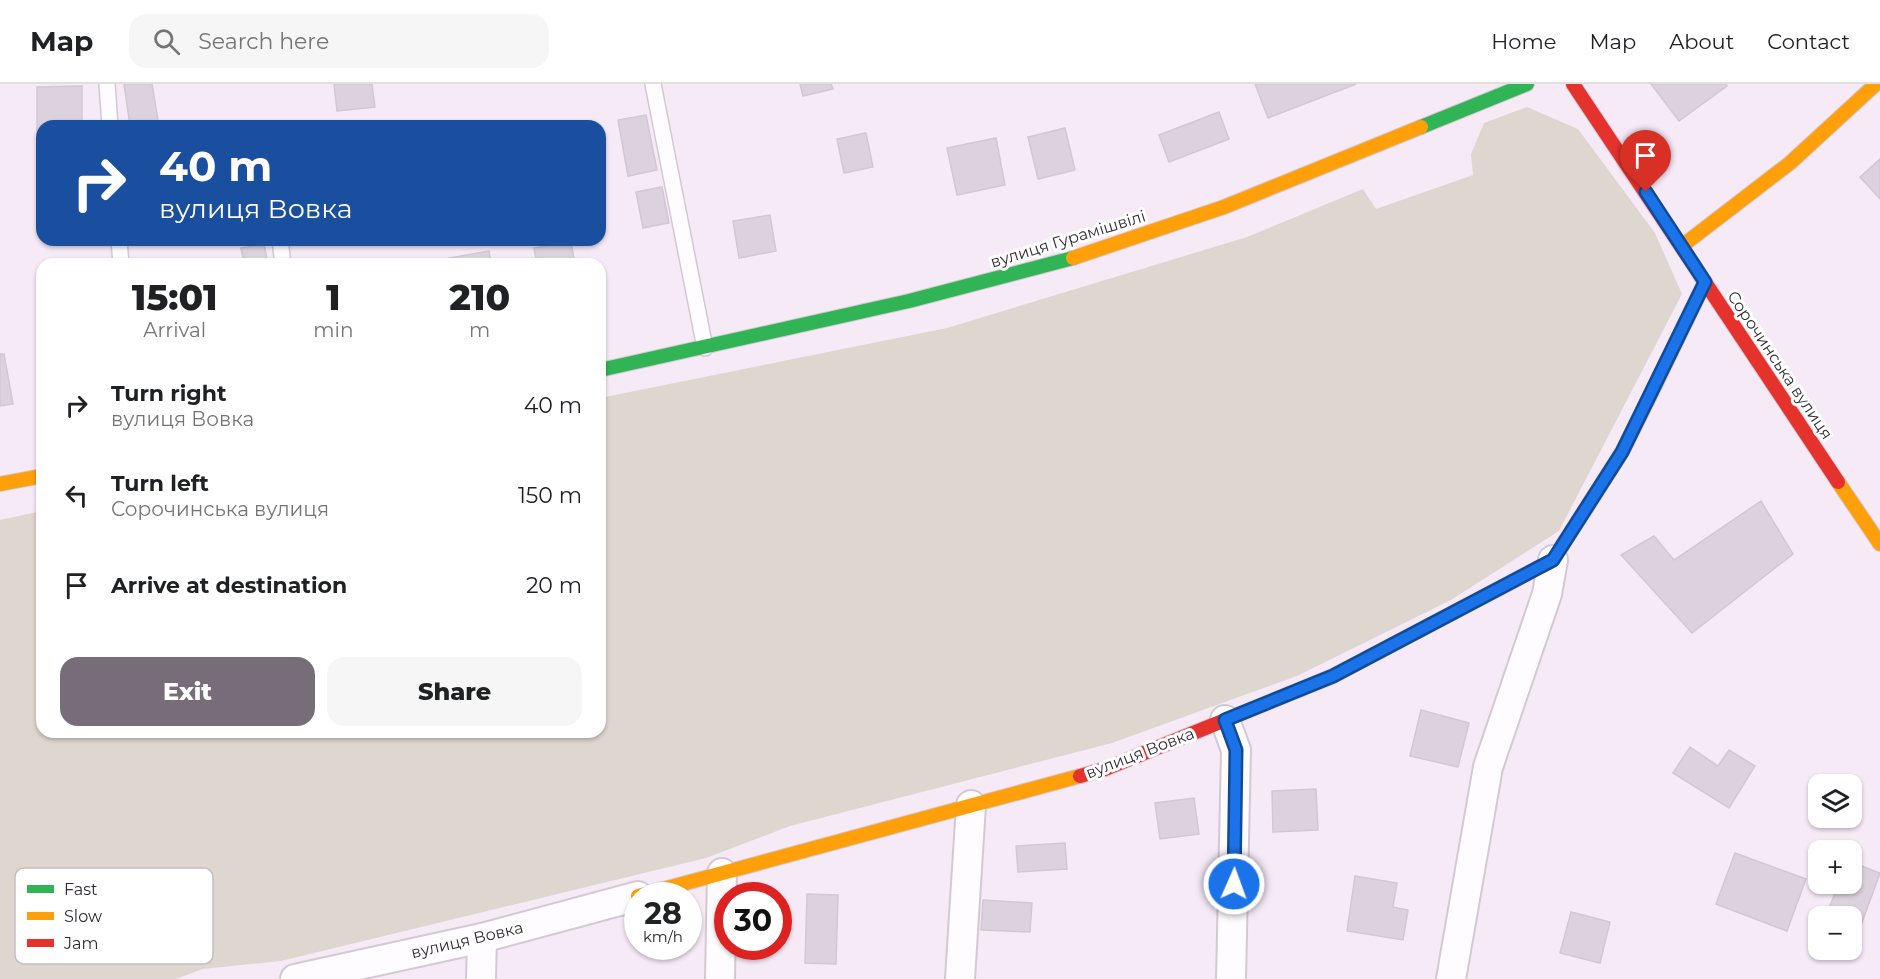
<!DOCTYPE html>
<meta charset="utf-8">
<style>
:root{--surface:#fff;--page:#f6f6f6;--text:#202124;--muted:#757577;--line:#e0e0e0;--accent:#776d78}
body{margin:0;font-family:Montserrat,sans-serif;background:var(--page);color:var(--text);height:100vh;display:flex;flex-direction:column;font-size:22px;white-space:nowrap}
*{box-sizing:border-box;margin:0}
p{font-size:20px;color:var(--muted)}
.icon{flex:none;width:33px;height:33px;fill:none;stroke:currentColor;stroke-width:2;stroke-linecap:round;stroke-linejoin:round}
.map{position:relative;flex:1;overflow:hidden}
.drawer{position:absolute;left:36px;top:174px;width:570px;height:480px;display:flex;flex-direction:column;background:var(--surface);border-radius:18px;box-shadow:0 2px 4px #0004}
.drawer>*{flex:none}
.guide{position:absolute;left:36px;top:36px;width:570px;height:126px;border-radius:18px;box-shadow:0 2px 4px #0004;background:#1a4fa0;color:#fff;overflow:hidden}
.tools{position:absolute;left:1808px;top:690px;display:grid;gap:12px}
.tools a{display:grid;place-items:center;width:54px;height:54px;border-radius:12px;background:var(--surface);box-shadow:0 2px 4px #0004;font-size:30px}
.speed{position:absolute;left:624px;top:798px;display:flex;gap:12px;font-size:30px;font-weight:700;text-align:center}
.speed>*{display:grid;place-content:center;width:78px;height:78px;border-radius:50%;background:var(--surface);box-shadow:0 2px 4px #0004;line-height:1}
.speed small{font-size:15px;font-weight:400}
.speed .limit{border:9px solid #d22;background:#fff;color:#111}
.pin{position:absolute;display:grid;place-items:center;width:51px;height:51px;color:#fff;margin:-62px -26px;border-radius:50% 50% 50% 0;rotate:-45deg;box-shadow:0 0 6px #0007}
.pin .icon{rotate:45deg}
.me{position:absolute;width:66px;margin:-33px;rotate:2deg;stroke-linejoin:round;filter:drop-shadow(0 0 4px #0008)}
.turn{display:flex;align-items:center;gap:21px;height:126px;padding:0 24px;font-size:27px}
.turn .icon{width:78px;height:78px;stroke-width:2.5}
.turn b{display:block;font-size:42px;line-height:51px}
.eta{display:flex;justify-content:space-evenly;align-items:center;height:102px;text-align:center}
.eta b{font-size:36px;font-weight:800;line-height:42px}
.cta{display:flex;gap:12px;margin-top:auto;padding:12px 24px}
.cta a{flex:1;height:69px;border-radius:18px;background:var(--accent);color:#fff;font-size:24px;font-weight:800;line-height:69px;text-align:center}
.cta a+a{background:var(--page);color:var(--text)}
ul{padding:0;list-style:none}
li{display:flex;align-items:center;gap:18px;height:90px;padding:0 24px}
li div{flex:1}
li b{display:block;font-size:22px}
li em{font-style:normal}
header{display:flex;align-items:center;gap:36px;box-sizing:border-box;height:84px;padding:0 30px;background:var(--surface);border-bottom:2px solid var(--line)}
header strong{font-size:28px}
nav{display:flex;gap:33px;margin-inline-start:auto;font-size:21px}
.search{width:420px;height:54px;background:var(--page);display:flex;align-items:center;gap:15px;box-sizing:border-box;padding:0 21px;border-radius:18px;color:var(--muted);font-size:22px}
.map>svg:first-child{display:block}
.green{fill:#ded7cf}
.building{fill:#dcd2dd;stroke:#d2c7d2;stroke-width:1.5}
.lines{fill:none;stroke-linecap:round;stroke-linejoin:round}
.lane-casing{stroke:#d3c9d3;stroke-width:18}
.street-casing{stroke:#d3c9d3;stroke-width:32}
.fast-casing{stroke:#d3c9d3;stroke-width:16}
.slow-casing{stroke:#d3c9d3;stroke-width:16}
.jam-casing{stroke:#d3c9d3;stroke-width:16}
.lane{stroke:#fefcfe;stroke-width:15}
.street{stroke:#fefcfe;stroke-width:28}
.fast{stroke:#30b455;stroke-width:14}
.slow{stroke:#ff9f0a;stroke-width:14}
.jam{stroke:#e5322d;stroke-width:14}
.route-casing{stroke:#114b97;stroke-width:15}
.route{stroke:#1a73e8;stroke-width:10}
.labels{text-anchor:middle;dominant-baseline:central;stroke-width:6;stroke-linejoin:round;paint-order:stroke}
.street-label{font-size:16px;fill:#332934;stroke:#fff}
.key{fill:#fff;stroke:#c2bfc2;stroke-width:1.5}
.key-label{font-size:16px;fill:#332934}
</style>
<header>
<strong>Map</strong>
<div class="search"><svg class="icon" aria-label="search" viewBox="0 0 24 24"><circle cx="10" cy="10" r="6"/><path d="M15 15l6 6"/></svg>Search here</div>
<nav><a>Home</a><a>Map</a><a>About</a><a>Contact</a></nav>
</header>
<div class="map">
<svg width="1880" height="895" viewBox="0 0 1880 895">
<rect width="100%" height="100%" fill="#f6eaf7"/>
<polygon class="green" points="1527,23 1578,45 1655,149 1682,210 1559,447 1451,516 1297,592 1112,659 790,742 706,774 281,877 203,885 176,895 0,895 0,436 42,427 42,648 600,648 600,314 947,244 1247,153 1363,105 1376,125 1473,91 1471,70 1484,39"/>
<g class="building">
<polygon points="124,0 152,0 159,42 130,42"/>
<polygon points="334,0 372,0 375,23 337,27"/>
<polygon points="800,0 831,0 833,5 803,12"/>
<polygon points="1255,0 1356,0 1268,34"/>
<polygon points="1651,0 1726,0 1727,2 1679,37"/>
<polygon points="82,2 82,42 42,42 42,52 37,52 37,3"/>
<polygon points="1219,28 1229,55 1169,78 1159,51"/>
<polygon points="646,31 657,86 628,92 618,36"/>
<polygon points="1065,44 1075,86 1038,95 1028,53"/>
<polygon points="866,49 873,83 844,89 837,55"/>
<polygon points="996,54 1005,101 957,111 947,64"/>
<polygon points="1880,75 1880,115 1860,93"/>
<polygon points="662,103 669,139 643,144 636,108"/>
<polygon points="770,131 776,167 739,174 733,137"/>
<polygon points="571,158 575,180 537,180 534,164"/>
<polygon points="264,160 268,180 244,180 241,164"/>
<polygon points="489,167 491,180 450,180 449,174"/>
<polygon points="0,270 4,270 13,320 0,322"/>
<polygon points="1761,417 1793,470 1692,549 1621,471 1654,452 1674,476"/>
<polygon points="1421,626 1469,639 1458,683 1410,672"/>
<polygon points="1690,663 1718,682 1729,666 1755,682 1729,724 1673,689"/>
<polygon points="1316,705 1318,746 1273,748 1272,707"/>
<polygon points="1194,714 1199,750 1160,755 1155,719"/>
<polygon points="1065,759 1067,785 1018,788 1016,762"/>
<polygon points="1735,769 1806,795 1787,847 1716,820"/>
<polygon points="1851,778 1880,789 1860,844 1851,840 1851,832 1826,831 1839,800 1851,800"/>
<polygon points="1355,792 1397,799 1393,823 1408,826 1403,856 1347,847"/>
<polygon points="807,810 838,811 836,880 805,879"/>
<polygon points="983,816 1032,819 1030,848 981,846"/>
<polygon points="1571,828 1610,838 1600,879 1560,869"/>
</g>
<g class="lines">
<g class="lane-casing">
<g id="lane">
<polyline points="107,0 110,42"/>
<polyline points="653,0 705,264"/>
<polyline points="119,156 121,180"/>
<polyline points="280,156 283,180"/>
</g>
</g>
<g class="street-casing">
<g id="street">
<polyline points="1225,636 1236,666 1231,895"/>
<polyline points="295,895 482,854 638,812"/>
<polyline points="481,895 482,854"/>
<polyline points="720,895 722,789"/>
<polyline points="960,895 971,721"/>
<polyline points="1451,895 1488,683 1547,510 1553,476"/>
</g>
</g>
<g class="fast-casing">
<g id="fast">
<polyline points="1421,43 1527,0"/>
<polyline points="600,286 909,217 1073,174"/>
<polyline points="1647,318 1705,198"/>
</g>
</g>
<g class="slow-casing">
<g id="slow">
<polyline points="1682,162 1790,79 1876,0"/>
<polyline points="1073,174 1224,123 1421,43"/>
<polyline points="1838,398 1880,460"/>
<polyline points="0,400 42,392"/>
<polyline points="1301,605 1333,592 1553,476 1622,368 1647,318"/>
<polyline points="638,812 1080,692"/>
</g>
</g>
<g class="jam-casing">
<g id="jam">
<polyline points="1573,0 1838,398"/>
<polyline points="1080,692 1105,685 1301,605"/>
</g>
</g>
<use href="#lane" class="lane"/>
<use href="#street" class="street"/>
<use href="#fast" class="fast"/>
<use href="#slow" class="slow"/>
<use href="#jam" class="jam"/>
</g>
<g class="lines">
<g class="route-casing">
<polyline id="route" points="1234,800 1236,666 1225,636 1333,592 1553,476 1622,368 1705,198 1646,108"/>
</g>
<use href="#route" class="route"/>
</g>
<g class="labels">
<g class="street-label">
<text transform="translate(1068 155) rotate(-17)">вулиця Гурамішвілі</text>
<text transform="translate(1780 281) rotate(56)">Сорочинська вулиця</text>
<text transform="translate(1140 669) rotate(-21)">вулиця Вовка</text>
<text transform="translate(467 856) rotate(-13)">вулиця Вовка</text>
</g>
</g>
<rect x="15" y="784" width="198" height="96" rx="9" class="key"/>
<rect x="27" y="801" width="27" height="8" fill="#30b455"/>
<rect x="27" y="828" width="27" height="8" fill="#ff9f0a"/>
<rect x="27" y="855" width="27" height="8" fill="#e5322d"/>
<g class="key-label">
<text x="64" y="811">Fast</text>
<text x="64" y="838">Slow</text>
<text x="64" y="865">Jam</text>
</g>
</svg>
<div class="tools">
<a><svg class="icon" aria-label="layers" viewBox="0 0 24 24"><path d="M12 4l9 5-9 5-9-5zM3 14l9 5 9-5"/></svg></a>
<a>+</a>
<a>−</a>
</div>
<div class="speed"><div>28<small>km/h</small></div><div class="limit">30</div></div>
<div class="pin" style="left:1646px;top:108px;background:#d93025"><svg class="icon" aria-label="arrive" viewBox="0 0 24 24"><path d="M6 21V4h12l-3 4 3 4H6"/></svg></div>
<svg class="me" style="left:1234px;top:800px" viewBox="-20 -20 40 40"><circle r="17" fill="#1a73e8" stroke="#fff" stroke-width="3"/><path d="M0-11L8 9 0 5-8 9z" fill="#fff"/></svg>
<div class="guide">
<div class="turn"><svg class="icon" aria-label="right" viewBox="0 0 24 24"><path d="M7 20v-9h11M14 6l5 5-5 5"/></svg><div><b>40 m</b>вулиця Вовка</div></div>
</div>
<section class="drawer">
<div class="eta">
<div><b>15:01</b><p>Arrival</p></div>
<div><b>1</b><p>min</p></div>
<div><b>210</b><p>m</p></div>
</div>
<ul>
<li><svg class="icon" aria-label="right" viewBox="0 0 24 24"><path d="M7 20v-9h11M14 6l5 5-5 5"/></svg><div><b>Turn right</b><p>вулиця Вовка</p></div><em>40 m</em></li>
<li><svg class="icon" aria-label="left" viewBox="0 0 24 24"><path d="M17 20v-9H6M10 6l-5 5 5 5"/></svg><div><b>Turn left</b><p>Сорочинська вулиця</p></div><em>150 m</em></li>
<li><svg class="icon" aria-label="arrive" viewBox="0 0 24 24"><path d="M6 21V4h12l-3 4 3 4H6"/></svg><div><b>Arrive at destination</b></div><em>20 m</em></li>
</ul>
<div class="cta"><a>Exit</a><a>Share</a></div>
</section>
</div>
